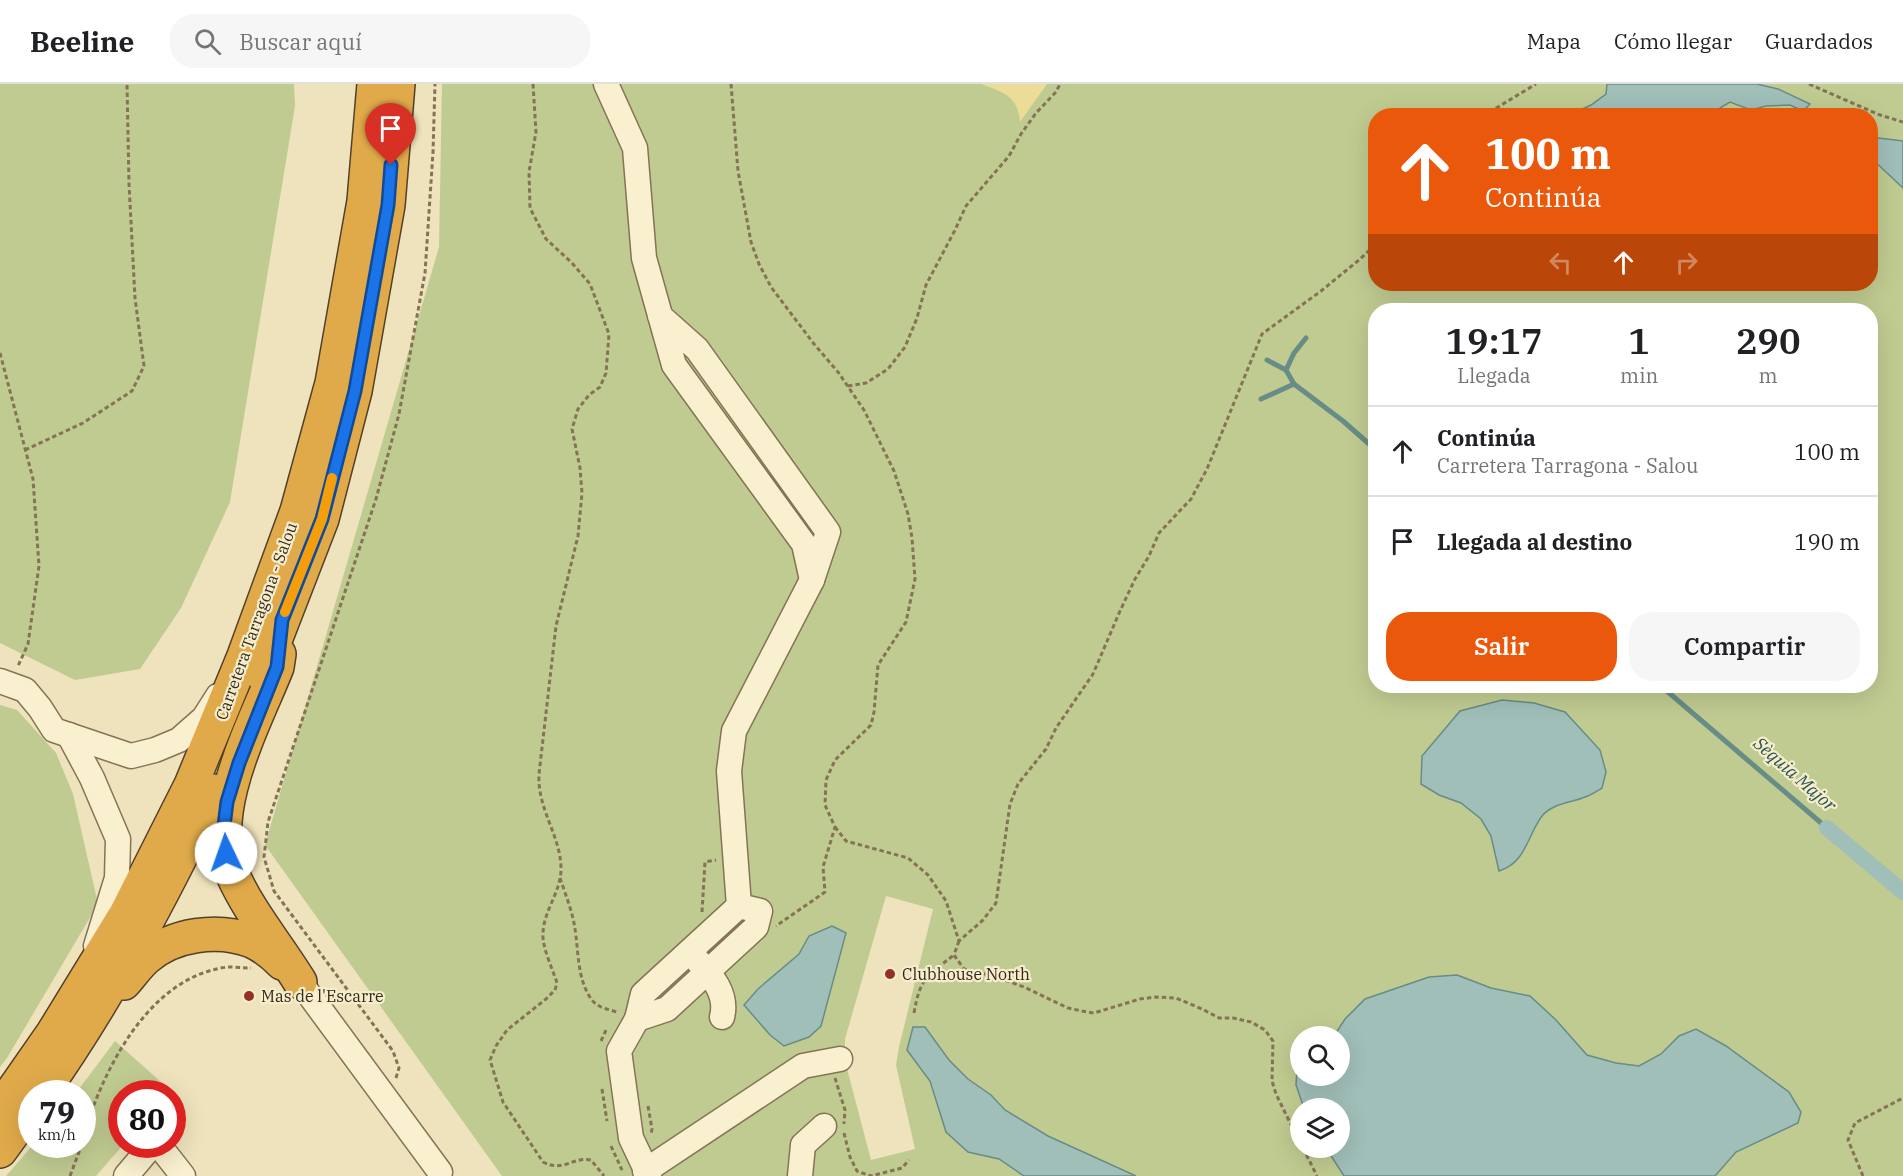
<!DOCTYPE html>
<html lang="es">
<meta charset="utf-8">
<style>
:root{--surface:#fff;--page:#f6f6f6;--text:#202124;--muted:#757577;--line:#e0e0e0;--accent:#ea580c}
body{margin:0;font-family:"IBM Plex Serif",serif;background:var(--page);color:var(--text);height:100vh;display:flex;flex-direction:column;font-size:22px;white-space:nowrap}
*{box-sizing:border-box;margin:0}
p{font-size:20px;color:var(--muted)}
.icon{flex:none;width:33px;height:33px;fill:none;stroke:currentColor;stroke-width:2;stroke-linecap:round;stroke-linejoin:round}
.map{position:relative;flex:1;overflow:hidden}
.details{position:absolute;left:1368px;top:219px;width:510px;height:390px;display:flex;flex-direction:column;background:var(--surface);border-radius:24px;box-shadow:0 6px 24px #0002}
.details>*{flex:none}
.top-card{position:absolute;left:1368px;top:24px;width:510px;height:183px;border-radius:24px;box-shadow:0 6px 24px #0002;background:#ea580c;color:#fff;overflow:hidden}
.buttons{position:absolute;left:1290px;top:942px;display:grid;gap:12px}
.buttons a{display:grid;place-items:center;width:60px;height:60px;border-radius:50%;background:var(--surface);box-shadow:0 6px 24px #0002;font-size:30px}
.speed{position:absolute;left:18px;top:996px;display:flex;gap:12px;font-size:30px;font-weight:700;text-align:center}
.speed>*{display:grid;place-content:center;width:78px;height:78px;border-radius:50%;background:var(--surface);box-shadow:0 6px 24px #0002;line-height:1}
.speed small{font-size:15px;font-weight:400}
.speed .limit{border:9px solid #d22;background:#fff;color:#111}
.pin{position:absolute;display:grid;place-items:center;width:51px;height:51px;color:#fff;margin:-62px -26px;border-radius:50% 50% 50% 0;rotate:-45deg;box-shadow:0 0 6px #0007}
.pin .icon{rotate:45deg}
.me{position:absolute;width:66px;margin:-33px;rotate:357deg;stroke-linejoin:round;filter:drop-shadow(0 0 4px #0008)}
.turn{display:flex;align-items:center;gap:21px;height:126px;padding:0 18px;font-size:27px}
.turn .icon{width:78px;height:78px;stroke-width:2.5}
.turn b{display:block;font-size:42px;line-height:51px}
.lanes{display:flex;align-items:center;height:57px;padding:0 18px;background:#0003;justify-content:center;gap:30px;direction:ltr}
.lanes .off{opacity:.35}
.eta{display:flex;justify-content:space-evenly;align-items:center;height:102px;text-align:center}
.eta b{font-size:36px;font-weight:600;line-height:42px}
.cta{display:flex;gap:12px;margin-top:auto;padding:12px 18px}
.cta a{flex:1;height:69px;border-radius:24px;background:var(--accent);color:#fff;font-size:24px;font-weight:600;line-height:69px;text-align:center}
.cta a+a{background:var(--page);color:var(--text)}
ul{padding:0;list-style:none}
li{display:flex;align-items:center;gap:18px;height:90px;padding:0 18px;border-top:2px solid var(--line)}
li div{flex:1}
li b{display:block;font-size:22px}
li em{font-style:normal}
header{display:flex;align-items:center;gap:36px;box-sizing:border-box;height:84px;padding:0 30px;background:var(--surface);border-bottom:2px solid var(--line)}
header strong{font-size:28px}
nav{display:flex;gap:33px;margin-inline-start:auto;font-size:21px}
.search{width:420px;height:54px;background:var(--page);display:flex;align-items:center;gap:15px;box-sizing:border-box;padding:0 21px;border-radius:24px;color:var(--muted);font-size:22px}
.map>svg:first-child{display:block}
.green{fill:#c0cb91;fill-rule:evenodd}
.sand{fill:#ebdc98}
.water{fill:#a0bfb8;stroke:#688c86;stroke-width:1.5}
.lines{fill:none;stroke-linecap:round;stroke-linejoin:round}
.stream{stroke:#688c86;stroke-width:5}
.canal{stroke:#a0bfb8;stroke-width:16}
.minor-casing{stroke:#857356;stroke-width:27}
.highway-casing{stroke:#53402b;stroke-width:36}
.path{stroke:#857356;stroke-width:3;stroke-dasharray:4.5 3;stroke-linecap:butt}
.minor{stroke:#f9f0cf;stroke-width:24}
.highway{stroke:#e0aa4a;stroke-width:33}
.route-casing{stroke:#114b97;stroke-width:15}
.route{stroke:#1a73e8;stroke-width:10}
.slow{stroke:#f59e0b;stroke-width:10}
.poi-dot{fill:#952e25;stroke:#f5edcc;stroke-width:2}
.labels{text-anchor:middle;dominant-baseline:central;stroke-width:4.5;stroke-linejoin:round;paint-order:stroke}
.street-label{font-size:16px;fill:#34291b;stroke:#f5edcc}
.poi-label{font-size:16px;fill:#34291b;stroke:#f5edcc;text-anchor:start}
.water-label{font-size:18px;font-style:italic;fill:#2a5454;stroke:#f5edcc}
</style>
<header>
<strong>Beeline</strong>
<div class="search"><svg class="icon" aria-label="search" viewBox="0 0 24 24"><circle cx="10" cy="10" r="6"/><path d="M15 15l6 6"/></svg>Buscar aquí</div>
<nav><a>Mapa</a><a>Cómo llegar</a><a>Guardados</a></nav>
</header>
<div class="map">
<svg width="1903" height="1092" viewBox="0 0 1903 1092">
<rect width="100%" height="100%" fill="#eee3bc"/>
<g class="green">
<polygon points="0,0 294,0 295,22 230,418 181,524 140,585 75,596 0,559"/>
<path d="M442,0H1903V1092H502L265,761L439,163ZM1376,32H1870V200H1376ZM1376,226H1870V602H1376ZM886,812L933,825L899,963L896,981L915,1065L871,1076L845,977V955ZM1300,952H1340V992H1300ZM1300,1024H1340V1064H1300Z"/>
<polygon points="0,621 17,626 56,669 73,710 98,820 7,974 0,983"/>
<polygon points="115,957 170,1006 167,1009 122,1010 123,1061 96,1092 6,1092 33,1061 82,1060 82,1010 76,1009"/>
</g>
<path class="sand" d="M981,0H1047L1020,38C1018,12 1003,8 981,0Z"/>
<g class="water">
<polygon points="1607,0 1757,0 1778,5 1810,20 1803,27 1790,21 1766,22 1751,26 1730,18 1720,24 1719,32 1569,31 1591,21 1606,10"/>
<polygon points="1870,53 1903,57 1903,104 1871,74"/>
<path d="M1502,616L1534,619L1565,628L1600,666L1606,688L1602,704C1597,707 1591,711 1585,713C1571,719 1553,719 1542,732C1527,752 1526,779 1499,787L1491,752L1481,735L1461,719L1439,711L1421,700L1422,672L1460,627Z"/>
<polygon points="832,842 846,849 821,942 809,953 784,962 770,951 744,921 758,905 799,870 809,852"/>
<polygon points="1457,891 1491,904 1530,912 1556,936 1587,971 1616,979 1639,982 1661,970 1679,952 1696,945 1726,962 1789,1008 1801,1028 1798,1039 1736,1068 1715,1092 1344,1092 1326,1064 1340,1064 1340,1024 1304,1024 1296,1001 1297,985 1300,983 1300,992 1340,992 1340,952 1334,952 1345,935 1365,915 1429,893"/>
<polygon points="913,943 925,943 949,976 968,995 991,1011 1005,1026 1048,1052 1136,1092 1024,1092 999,1075 968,1068 946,1048 930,997 907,966"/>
</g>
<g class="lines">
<g class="stream">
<polyline points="1306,254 1294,269 1286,286 1294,300 1343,337 1376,366"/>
<polyline points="1267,276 1286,286"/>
<polyline points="1261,315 1294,300"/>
<polyline points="1661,602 1827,744"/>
</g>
<polyline class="canal" points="1827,744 1903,808"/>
<g class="minor-casing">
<g id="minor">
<polyline points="606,0 635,64 644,174 674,281 804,460 812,496 828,448 697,265 660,232"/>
<polyline points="0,597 25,606 40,624 54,646 131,672 155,666 179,656 204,634 218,612"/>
<polyline points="69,651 92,694 118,755 117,794 96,862"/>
<polyline points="739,822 729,687 734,647 812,496"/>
<polygon points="739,822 760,827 756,843 667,925 637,935 643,910"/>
<path d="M697,876C712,892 728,910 722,933"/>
<polyline points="300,898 440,1088"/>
<polyline points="637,935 619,967 631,1054 649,1092"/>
<polyline points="158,1060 183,1092"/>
<polyline points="645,1087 803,982 840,975"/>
<polyline points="126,1092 153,1060"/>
<polyline points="800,1092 803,1061 824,1042"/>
</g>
</g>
<g class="highway-casing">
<g id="highway">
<path d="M279,570L277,583C254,641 206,728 232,789C249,828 278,862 300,898"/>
<polyline points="262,590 322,435 355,307 388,121 398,0"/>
<path d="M124,899C131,891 138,881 146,874C173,850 218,844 252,857C263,862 273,870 282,879"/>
<path d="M41,1010C108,915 163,811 213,707"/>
<polyline points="0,1025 53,949 126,830 191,701 244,572 297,427 332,299 364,117 374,0"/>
<polyline points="0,1067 32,1023"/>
</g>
</g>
<g class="path">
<path d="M533,0L536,48L529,88L530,124L546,155L572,179L590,200L609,250L606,289L600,303L589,311L578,325L572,345L580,384L582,409L578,452L556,542L539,690C537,724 560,751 561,783C562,807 543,827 543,850C542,863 553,886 557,899L555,906L546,915L507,946L496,962L490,976L503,1018L543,1078C564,1089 573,1072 591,1076L604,1092"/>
<polyline points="731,0 738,87 751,158 759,180 771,203 814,260 838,288 864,326 894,387 908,430 912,454 915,495 906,538 878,581 874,628 871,641 835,676 826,696 825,721 835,743 823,783 825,808 776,842"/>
<polyline points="1809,0 1880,31 1903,38"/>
<polyline points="1483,32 1536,0"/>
<polyline points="0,269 33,395 39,482 28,560 18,582"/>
<polyline points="848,302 866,299 888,285 905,263 917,234 926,201 955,146 966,122 1009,72 1021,50 1036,29 1056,8 1060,0"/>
<polyline points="25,366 83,339 132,307 144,282 135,214 129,100 127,0"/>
<polyline points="835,743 846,757 908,774 928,791 946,817 959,857 983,836 996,819 1010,720 1018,700 1046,665 1056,644 1093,590 1120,527 1135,495 1149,472 1159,449 1191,415 1207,385 1262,250 1321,207 1359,176 1376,160"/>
<path d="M560,794C565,809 571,824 574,839C579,864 576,895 592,916C598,924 608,925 617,928"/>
<polyline points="702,828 705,778 716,776"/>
<polyline points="959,857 954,871 964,885 993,892 1024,903 1068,924 1082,927 1094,929 1140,915 1156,913 1176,914 1202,925 1219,934 1233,934 1251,938 1265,946 1273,957 1272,997 1276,1010 1300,1059"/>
<path d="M914,929C920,894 927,892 954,871"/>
<polyline points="601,957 607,944"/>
<polyline points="396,994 399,984 393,967 274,807 264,773 268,738 376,415 399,330 425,189 433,68 435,0"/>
<polyline points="835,994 845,1026 844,1040"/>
<polyline points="602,1005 607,1037"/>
<polyline points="648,1022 652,1045 651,1050"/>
<polyline points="844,1049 850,1073 857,1087 871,1092 902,1084 909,1076"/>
<path d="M82,1057C101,989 148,892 228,883C235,883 243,884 251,884"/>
<polyline points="611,1062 622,1086"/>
<polyline points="1303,1064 1317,1092"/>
<polyline points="70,1092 82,1060"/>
<polyline points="1863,1092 1848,1056 1855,1039 1903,1014"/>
</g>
<use href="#minor" class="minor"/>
<use href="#highway" class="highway"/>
</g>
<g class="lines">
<g class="route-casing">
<polyline id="route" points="226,769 224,742 227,718 239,679 277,583 282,536 322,435 355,307 388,121 391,81"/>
</g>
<use href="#route" class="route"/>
<polyline class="slow" points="285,528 322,435 332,394"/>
</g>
<g class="poi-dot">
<circle cx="890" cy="890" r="6"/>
<circle cx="249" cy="912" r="6"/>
</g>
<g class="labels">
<g class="street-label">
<text transform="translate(256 537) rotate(-70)">Carretera Tarragona - Salou</text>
</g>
<g class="poi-label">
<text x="902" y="890">Clubhouse North</text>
<text x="261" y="912">Mas de l'Escarre</text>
</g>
<g class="water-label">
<text transform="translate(1795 690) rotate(41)">Sèquia Major</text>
</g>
</g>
</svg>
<div class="buttons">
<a><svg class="icon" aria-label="search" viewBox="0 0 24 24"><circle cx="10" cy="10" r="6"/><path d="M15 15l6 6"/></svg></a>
<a><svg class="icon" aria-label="layers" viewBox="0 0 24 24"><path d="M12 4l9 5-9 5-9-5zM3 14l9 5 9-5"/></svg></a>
</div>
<div class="speed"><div>79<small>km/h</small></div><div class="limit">80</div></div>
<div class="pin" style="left:391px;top:81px;background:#d93025"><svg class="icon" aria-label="arrive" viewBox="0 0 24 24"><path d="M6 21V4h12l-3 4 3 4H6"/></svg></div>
<svg class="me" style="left:226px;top:769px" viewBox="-20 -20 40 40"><circle r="19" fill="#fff"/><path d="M0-13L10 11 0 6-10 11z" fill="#1a73e8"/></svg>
<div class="top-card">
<div class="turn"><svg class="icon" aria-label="ahead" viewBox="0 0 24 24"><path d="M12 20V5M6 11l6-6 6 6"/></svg><div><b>100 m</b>Continúa</div></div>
<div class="lanes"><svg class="icon off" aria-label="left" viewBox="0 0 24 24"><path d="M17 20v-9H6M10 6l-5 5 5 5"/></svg><svg class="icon" aria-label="ahead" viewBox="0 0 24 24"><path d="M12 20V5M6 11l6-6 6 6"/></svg><svg class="icon off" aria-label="right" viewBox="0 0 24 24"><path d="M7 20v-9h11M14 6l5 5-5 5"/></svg></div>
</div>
<section class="details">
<div class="eta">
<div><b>19:17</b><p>Llegada</p></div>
<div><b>1</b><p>min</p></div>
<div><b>290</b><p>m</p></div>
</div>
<ul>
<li><svg class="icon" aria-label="ahead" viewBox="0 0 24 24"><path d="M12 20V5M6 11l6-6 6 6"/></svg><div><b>Continúa</b><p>Carretera Tarragona - Salou</p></div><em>100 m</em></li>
<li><svg class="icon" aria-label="arrive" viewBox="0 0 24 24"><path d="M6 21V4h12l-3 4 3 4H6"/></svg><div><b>Llegada al destino</b></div><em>190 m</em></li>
</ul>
<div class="cta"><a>Salir</a><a>Compartir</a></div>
</section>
</div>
